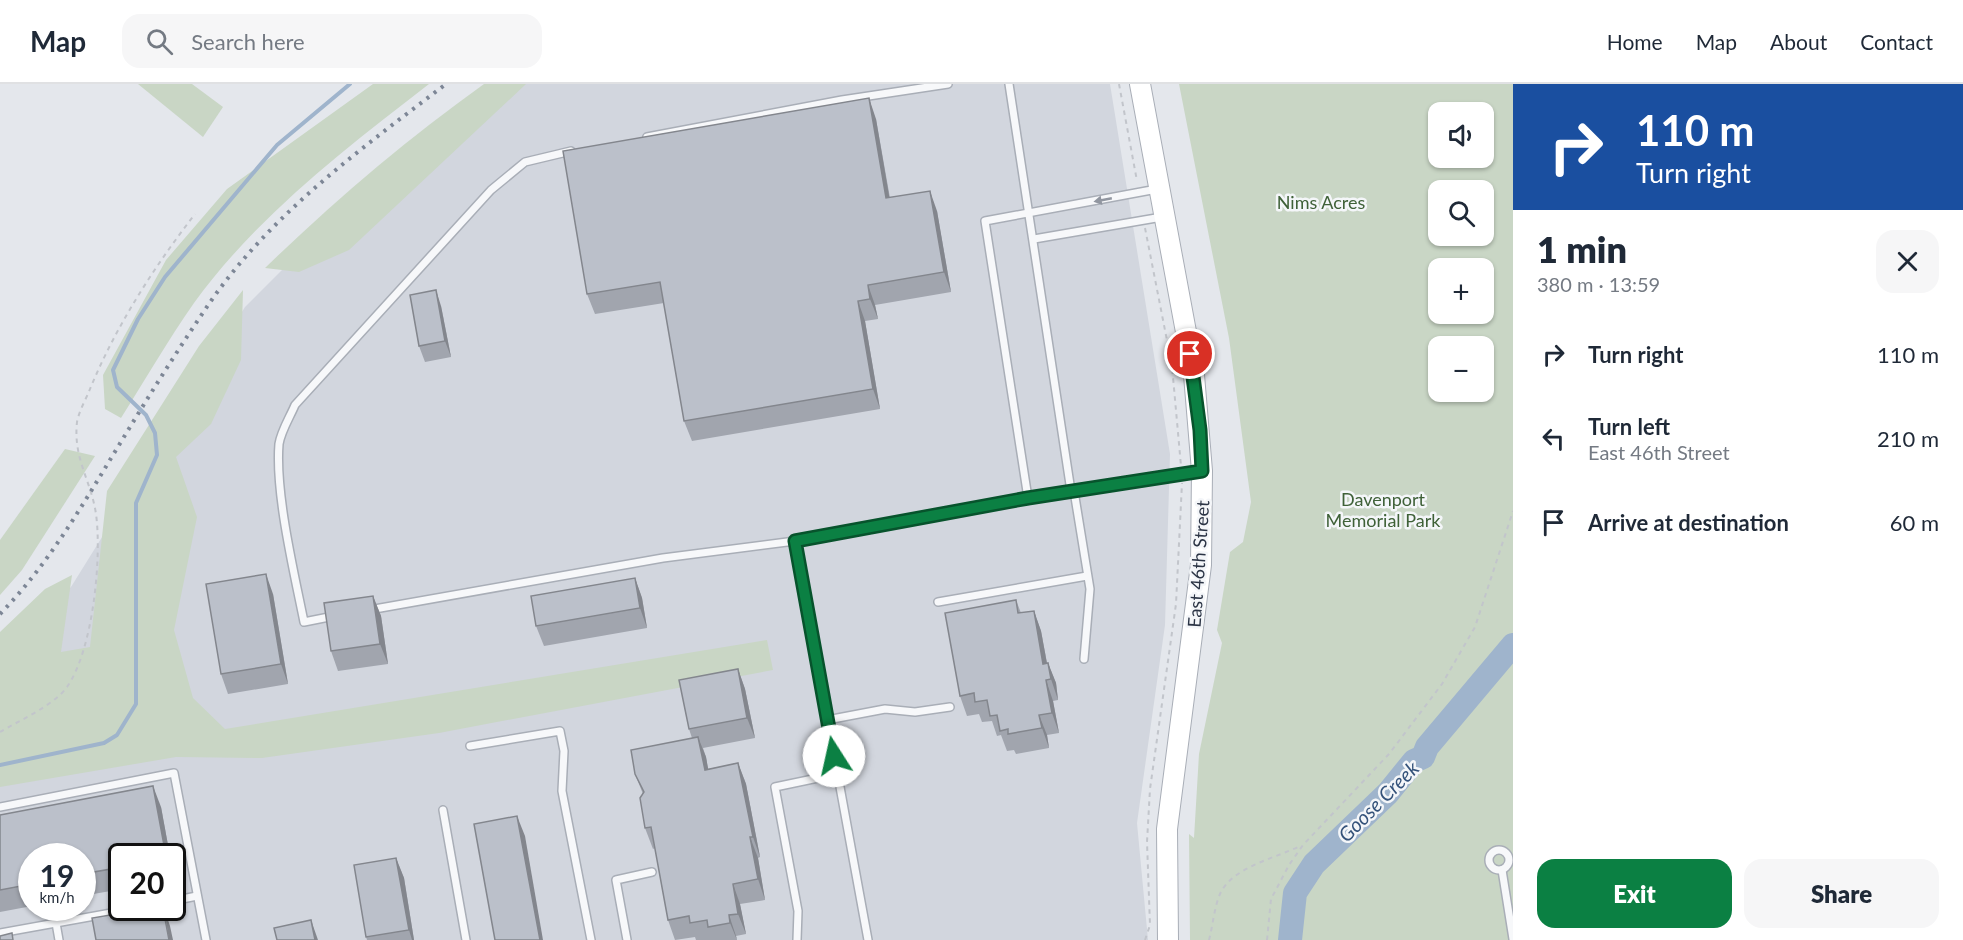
<!DOCTYPE html>
<meta charset="utf-8">
<style>
:root{--surface:#fff;--page:#f6f6f7;--text:#1f2937;--muted:#747a83;--line:#e0e1e3;--accent:#0b8043}
body{margin:0;font-family:Lato,sans-serif;background:var(--page);color:var(--text);height:100vh;display:flex;flex-direction:column;font-size:22px;white-space:nowrap}
*{box-sizing:border-box;margin:0}
p{font-size:20px;color:var(--muted)}
.icon{flex:none;width:33px;height:33px;fill:none;stroke:currentColor;stroke-width:2;stroke-linecap:round;stroke-linejoin:round}
.map{position:relative;flex:1;overflow:hidden}
.drawer{display:flex;flex-direction:column;background:var(--surface);width:450px}
.drawer>*{flex:none}
.hud{background:#1a4fa0;color:#fff;overflow:hidden}
.controls{position:absolute;left:1428px;top:18px;display:grid;gap:12px}
.controls a{display:grid;place-items:center;width:66px;height:66px;border-radius:12px;background:var(--surface);box-shadow:0 2px 4px #0004;font-size:30px}
.speed{position:absolute;left:18px;top:759px;display:flex;gap:12px;font-size:30px;font-weight:700;text-align:center}
.speed>*{display:grid;place-content:center;width:78px;height:78px;border-radius:50%;background:var(--surface);box-shadow:0 2px 4px #0004;line-height:1}
.speed small{font-size:15px;font-weight:400}
.speed .limit{border:3px solid #111;border-radius:9px;background:#fff;color:#111}
.pin{position:absolute;display:grid;place-items:center;width:51px;height:51px;color:#fff;margin:-26px;border:3px solid #fff;border-radius:50%;box-shadow:0 2px 6px #0007}
.me{position:absolute;width:66px;margin:-33px;rotate:350deg;stroke-linejoin:round;filter:drop-shadow(0 0 4px #0008)}
.turn{display:flex;align-items:center;gap:21px;height:126px;padding:0 24px;font-size:27px}
.turn .icon{width:78px;height:78px;stroke-width:2.5}
.turn b{display:block;font-size:42px;line-height:51px}
.round{display:grid;place-items:center;flex:none;width:63px;height:63px;border-radius:18px;background:var(--page)}
.head{display:flex;align-items:center;justify-content:space-between;height:102px;padding:0 24px}
h1{font-size:36px;font-weight:800;line-height:45px}
.button{display:flex;gap:12px;margin-top:auto;padding:12px 24px}
.button a{flex:1;height:69px;border-radius:18px;background:var(--accent);color:#fff;font-size:24px;font-weight:800;line-height:69px;text-align:center}
.button a+a{background:var(--page);color:var(--text)}
ul{padding:0;list-style:none}
li{display:flex;align-items:center;gap:18px;height:84px;padding:0 24px}
li div{flex:1}
li b{display:block;font-size:22px}
li em{font-style:normal}
header{display:flex;align-items:center;gap:36px;box-sizing:border-box;height:84px;padding:0 30px;background:var(--surface);border-bottom:2px solid var(--line)}
header strong{font-size:28px}
nav{display:flex;gap:33px;margin-inline-start:auto;font-size:21px}
.search{width:420px;height:54px;background:var(--page);display:flex;align-items:center;gap:15px;box-sizing:border-box;padding:0 21px;border-radius:18px;color:var(--muted);font-size:22px}
main{display:flex;flex:1;min-height:0}
.map>svg:first-child{display:block}
.built{fill:#d2d6de;fill-rule:evenodd}
.green{fill:#c9d6c5;fill-rule:evenodd}
.lines{fill:none;stroke-linecap:round;stroke-linejoin:round}
.stream{stroke:#9fb4cc;stroke-width:4}
.river{stroke:#9fb4cc;stroke-width:24}
.lane-casing{stroke:#a9aeb7;stroke-width:10}
.secondary-casing{stroke:#a9aeb7;stroke-width:22}
.path{stroke:#c2c5cb;stroke-width:2;stroke-dasharray:4.5 4.5;stroke-linecap:butt}
.lane{stroke:#f7f8fa;stroke-width:7}
.secondary{stroke:#fff;stroke-width:20}
.rail{stroke:#7d8696;stroke-width:4;stroke-dasharray:3 6;stroke-linecap:butt}
.wall{fill:#a1a5ae}
.shaded-wall{fill:#83868d}
.building{fill:#bbc0ca;stroke:#83868d;stroke-width:1.5}
.oneway{fill:#9196a0}
.route-casing{stroke:#07532c;stroke-width:15}
.route{stroke:#0b8043;stroke-width:10}
.labels{text-anchor:middle;dominant-baseline:central;stroke-width:5;stroke-linejoin:round;paint-order:stroke}
.park-label{font-size:18px;fill:#3f6138;stroke:#f4f6f9}
.street-label{font-size:18px;fill:#2b3445;stroke:#f4f6f9}
.water-label{font-size:20px;font-style:italic;fill:#34527a;stroke:#f4f6f9}
</style>
<header>
<strong>Map</strong>
<div class="search"><svg class="icon" aria-label="search" viewBox="0 0 24 24"><circle cx="10" cy="10" r="6"/><path d="M15 15l6 6"/></svg>Search here</div>
<nav><a>Home</a><a>Map</a><a>About</a><a>Contact</a></nav>
</header>
<main>
<div class="map">
<svg width="1513" height="856" viewBox="0 0 1513 856">
<rect width="100%" height="100%" fill="#e4e7ec"/>
<path class="built" d="M499,0H1110L1170,370L1165,541L1137,739L1148,856H0V567L71,503L245,223L372,96ZM32,772H82V824H32ZM122,772H172V824H122Z"/>
<g class="green">
<polygon points="138,0 192,0 223,23 203,53"/>
<path d="M373,0H429C345,65 257,132 194,219C168,256 145,296 121,334L105,325L103,291L166,176L227,105Z"/>
<path d="M484,0H526L349,166L299,188L265,184C334,117 406,56 484,0Z"/>
<path d="M1179,0H1513V856H1190L1189,750L1194,754L1199,670L1222,559L1217,546L1230,468L1243,458L1251,418L1229,254ZM1438,28H1484V74H1438ZM1438,106H1484V152H1438ZM1438,184H1484V230H1438ZM1438,262H1484V308H1438Z"/>
<polygon points="243,206 241,276 211,340 176,373 197,433 174,546 193,614 225,645 767,556 773,586 439,649 262,674 176,673 0,703 0,548 45,505 72,491 61,568 90,563 107,407 199,262"/>
<polygon points="65,365 95,372 22,486 0,511 0,456"/>
</g>
<g class="lines">
<polyline class="stream" points="0,681 104,659 117,651 136,620 136,419 157,371 155,349 146,331 117,303 113,286 138,235 165,193 277,61 350,0"/>
<polyline class="river" points="1290,856 1295,809 1314,780 1388,709 1414,677 1423,673 1427,663 1513,561"/>
<g class="lane-casing">
<g id="lane">
<polyline points="1009,0 1071,407"/>
<polyline points="647,53 842,16 948,0"/>
<polyline points="1034,155 1162,133"/>
<polyline points="1074,407 1090,505 1084,575"/>
<polyline points="1028,414 985,137 1157,105"/>
<polyline points="795,457 868,856"/>
<polyline points="938,518 1087,492"/>
<polyline points="369,526 663,474 795,457 1028,414 1201,388"/>
<path d="M334,532L304,538C294,488 275,409 279,360C281,347 290,333 295,321L491,106L525,78L571,67"/>
<polyline points="827,636 885,625 915,628 950,623"/>
<polyline points="470,662 560,647 564,667 562,707 591,856"/>
<polyline points="0,723 174,689 206,856"/>
<polyline points="443,726 466,856"/>
<circle cx="1499" cy="776" r="10"/>
<polyline points="1502,786 1513,855"/>
<polyline points="172,817 197,812"/>
<polyline points="56,839 59,856"/>
<polyline points="0,849 139,824"/>
<polyline points="627,856 616,796 652,788"/>
<polyline points="797,856 798,827 775,703 837,690"/>
</g>
</g>
<g class="secondary-casing">
<polyline id="secondary" points="1140,0 1194,291 1202,387 1201,481 1167,745 1168,856"/>
</g>
<g class="path">
<polyline points="1119,0 1137,97"/>
<polyline points="1145,144 1172,282 1181,382"/>
<path d="M0,648C20,636 53,622 67,603C93,566 102,474 96,430C91,396 73,375 77,338C79,327 86,315 90,305C116,242 154,183 195,130"/>
<polyline points="1145,856 1150,841 1147,758 1150,705 1176,520 1182,399"/>
<path d="M1209,856C1213,841 1214,824 1220,810C1232,783 1276,774 1300,762"/>
<polyline points="1267,856 1271,815 1289,781 1303,761 1389,670 1442,600 1475,543 1513,427"/>
</g>
<use href="#lane" class="lane"/>
<use href="#secondary" class="secondary"/>
<path class="rail" d="M0,530C46,483 79,427 113,371C145,318 178,265 213,214C275,127 362,64 446,0"/>
</g>
<g class="wall">
<polygon points="876,35 890,114 937,127 951,208 875,221 878,235 865,237 880,325 692,357 684,337 664,219 595,230 587,210"/>
<polygon points="441,222 451,273 425,278 419,262"/>
<polygon points="635,494 642,514 647,544 544,562 536,542"/>
<polygon points="273,510 288,600 228,610 221,590"/>
<polygon points="373,512 381,532 388,580 338,587 331,567"/>
<polygon points="1016,516 1021,529 1034,527 1041,547 1047,579 1048,579 1056,599 1058,616 1053,617 1059,649 1047,651 1049,664 1016,670 1014,666 1007,667 1001,651 997,652 992,637 982,638 979,630 967,632 960,612"/>
<polygon points="738,585 745,605 755,654 703,664 706,673 708,685 738,679 746,700 760,773 758,774 765,816 740,820 746,850 736,852 737,856 696,856 695,853 675,856 668,836 655,764 653,765 645,744 643,710 635,690 692,654 689,645"/>
<polygon points="161,723 170,772 122,772 122,805 82,812 82,772 32,772 32,822 0,828 0,731"/>
<polygon points="396,774 404,794 414,856 367,856 366,853"/>
</g>
<g class="shaded-wall">
<polygon points="869,14 876,35 893,135 886,114"/>
<polygon points="930,107 937,127 951,208 944,188"/>
<polygon points="868,201 875,221 878,235 870,215"/>
<polygon points="436,206 441,222 451,273 445,257"/>
<polygon points="858,217 865,237 880,325 873,305"/>
<polygon points="266,490 273,510 288,600 281,580"/>
<polygon points="635,494 642,514 647,544 640,524"/>
<polygon points="373,512 381,532 388,580 380,560"/>
<polygon points="1034,527 1041,547 1050,596 1043,580"/>
<polygon points="1048,579 1056,599 1058,616 1051,595"/>
<polygon points="738,585 745,605 755,654 747,634"/>
<polygon points="1046,596 1053,617 1059,649 1052,629"/>
<polygon points="1039,631 1047,651 1049,664 1042,644"/>
<polygon points="698,653 706,673 712,706 705,686"/>
<polygon points="738,679 746,700 760,773 753,753"/>
<polygon points="153,702 161,723 170,772 166,772"/>
<polygon points="517,732 525,752 543,856 540,856"/>
<polygon points="750,753 758,774 765,816 758,795"/>
<polygon points="396,774 404,794 414,856 412,856 409,846"/>
<polygon points="733,800 740,820 746,850 738,830"/>
<polygon points="164,824 170,842 173,856 169,856"/>
<polygon points="729,831 736,852 737,856 730,839"/>
<polygon points="311,836 318,856 315,856"/>
</g>
<g class="building">
<polygon points="869,14 886,114 930,107 944,188 868,201 870,215 858,217 873,305 684,337 660,198 587,210 563,67"/>
<polygon points="436,206 445,257 419,262 410,211"/>
<polygon points="266,490 281,580 221,590 206,500"/>
<polygon points="635,494 640,524 536,542 531,512"/>
<polygon points="373,512 380,560 331,567 324,519"/>
<polygon points="1016,516 1018,529 1034,527 1043,580 1048,579 1051,595 1046,596 1052,629 1039,631 1042,644 1008,650 1008,645 1000,647 997,631 990,632 987,616 975,618 974,609 960,612 945,529"/>
<polygon points="738,585 747,634 689,645 679,596"/>
<polygon points="698,653 705,686 738,679 753,753 750,753 758,795 733,800 738,830 729,831 730,839 708,843 707,836 690,839 689,832 668,836 651,743 645,744 640,714 644,708 635,690 631,666"/>
<polygon points="153,702 166,772 122,772 122,783 82,790 82,772 32,772 32,800 0,806 0,731"/>
<polygon points="517,732 540,856 495,856 474,740"/>
<polygon points="396,774 409,846 366,853 354,781"/>
<polygon points="152,824 163,824 169,856 96,856 92,834"/>
<polygon points="311,836 315,856 277,856 274,844"/>
<polygon points="12,849 13,856 0,856 0,852"/>
</g>
<defs><path id="oneway-solid" d="M-6-.8H1V-3.2L6.5 0L1 3.2V.8H-6Z" transform="scale(1.5)"/></defs>
<use class="oneway" href="#oneway-solid" transform="translate(1103 116) rotate(169)"/>
<g class="lines">
<g class="route-casing">
<polyline id="route" points="834,672 795,457 1028,414 1202,387 1200,346 1190,270"/>
</g>
<use href="#route" class="route"/>
</g>
<g class="labels">
<g class="park-label">
<text x="1321" y="118">Nims Acres</text>
<text x="1383" y="415">Davenport<tspan x="1383" dy="21">Memorial Park</tspan></text>
</g>
<g class="street-label">
<text transform="translate(1198 480) rotate(-86)">East 46th Street</text>
</g>
<g class="water-label">
<text transform="translate(1378 717) rotate(-45)">Goose Creek</text>
</g>
</g>
</svg>
<div class="controls">
<a><svg class="icon" aria-label="sound" viewBox="0 0 24 24"><path d="M4 9h4l5-4v14l-5-4H4zM17 9q2 3 0 6"/></svg></a>
<a><svg class="icon" aria-label="search" viewBox="0 0 24 24"><circle cx="10" cy="10" r="6"/><path d="M15 15l6 6"/></svg></a>
<a>+</a>
<a>−</a>
</div>
<div class="speed"><div>19<small>km/h</small></div><div class="limit">20</div></div>
<div class="pin" style="left:1190px;top:270px;background:#d93025"><svg class="icon" aria-label="arrive" viewBox="0 0 24 24"><path d="M6 21V4h12l-3 4 3 4H6"/></svg></div>
<svg class="me" style="left:834px;top:672px" viewBox="-20 -20 40 40"><circle r="19" fill="#fff"/><path d="M0-13L10 11 0 6-10 11z" fill="#0b8043"/></svg>
</div>
<section class="drawer">
<div class="hud">
<div class="turn"><svg class="icon" aria-label="right" viewBox="0 0 24 24"><path d="M7 20v-9h11M14 6l5 5-5 5"/></svg><div><b>110 m</b>Turn right</div></div>
</div>
<div class="head"><div><h1>1 min</h1><p>380 m · 13:59</p></div><a class="round"><svg class="icon" aria-label="close" viewBox="0 0 24 24"><path d="M6 6l12 12M18 6L6 18"/></svg></a></div>
<ul>
<li><svg class="icon" aria-label="right" viewBox="0 0 24 24"><path d="M7 20v-9h11M14 6l5 5-5 5"/></svg><div><b>Turn right</b></div><em>110 m</em></li>
<li><svg class="icon" aria-label="left" viewBox="0 0 24 24"><path d="M17 20v-9H6M10 6l-5 5 5 5"/></svg><div><b>Turn left</b><p>East 46th Street</p></div><em>210 m</em></li>
<li><svg class="icon" aria-label="arrive" viewBox="0 0 24 24"><path d="M6 21V4h12l-3 4 3 4H6"/></svg><div><b>Arrive at destination</b></div><em>60 m</em></li>
</ul>
<div class="button"><a>Exit</a><a>Share</a></div>
</section>
</main>
